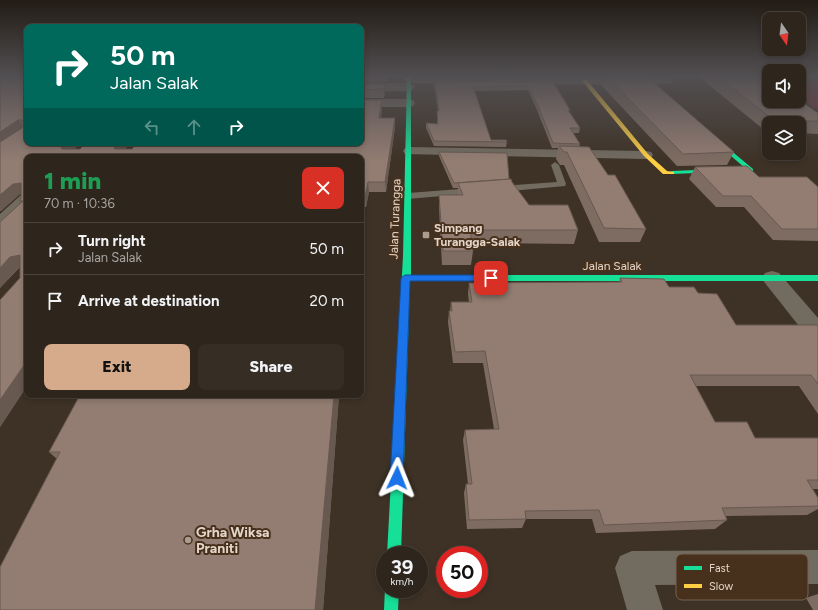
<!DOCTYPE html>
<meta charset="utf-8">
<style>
:root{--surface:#2e261c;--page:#362e25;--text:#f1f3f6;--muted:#a7a5a3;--line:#49433b;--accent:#d6ab8b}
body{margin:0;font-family:Figtree,sans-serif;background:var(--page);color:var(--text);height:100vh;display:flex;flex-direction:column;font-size:15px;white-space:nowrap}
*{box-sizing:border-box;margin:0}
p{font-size:13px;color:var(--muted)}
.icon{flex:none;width:22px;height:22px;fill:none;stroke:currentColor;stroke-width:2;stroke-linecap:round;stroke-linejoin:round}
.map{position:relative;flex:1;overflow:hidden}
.details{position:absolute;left:24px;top:154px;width:340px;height:244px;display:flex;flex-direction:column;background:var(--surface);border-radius:8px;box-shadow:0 2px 6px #0003,0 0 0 1px var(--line)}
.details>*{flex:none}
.banner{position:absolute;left:24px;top:24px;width:340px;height:122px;border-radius:8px;box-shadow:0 2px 6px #0003,0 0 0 1px var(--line);background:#00695c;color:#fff;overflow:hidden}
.needle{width:26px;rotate:166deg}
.controls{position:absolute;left:762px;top:12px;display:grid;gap:8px}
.controls a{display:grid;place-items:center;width:44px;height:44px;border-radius:8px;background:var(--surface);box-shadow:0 2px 6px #0003,0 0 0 1px var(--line);font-size:20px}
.speed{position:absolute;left:376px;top:546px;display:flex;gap:8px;font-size:20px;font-weight:700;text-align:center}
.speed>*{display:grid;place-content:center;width:52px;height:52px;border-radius:50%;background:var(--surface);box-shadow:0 2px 6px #0003,0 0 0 1px var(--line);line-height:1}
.speed small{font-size:10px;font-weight:400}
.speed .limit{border:6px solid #d22;background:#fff;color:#111}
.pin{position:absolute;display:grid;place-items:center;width:34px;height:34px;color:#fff;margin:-17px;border-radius:8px;box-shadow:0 2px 6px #0006}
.me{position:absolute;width:44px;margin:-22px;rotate:2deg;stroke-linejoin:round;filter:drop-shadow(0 0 3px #0008)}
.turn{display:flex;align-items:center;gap:14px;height:84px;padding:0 20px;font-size:18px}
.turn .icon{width:52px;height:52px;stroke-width:2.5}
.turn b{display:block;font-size:28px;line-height:34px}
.lanes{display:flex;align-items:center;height:38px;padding:0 20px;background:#0003;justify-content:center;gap:20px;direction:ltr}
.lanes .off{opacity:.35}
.round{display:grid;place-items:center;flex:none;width:42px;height:42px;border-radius:8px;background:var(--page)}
.head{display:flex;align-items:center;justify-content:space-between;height:68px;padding:0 20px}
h1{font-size:24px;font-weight:800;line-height:30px;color:#1e9e55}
.primary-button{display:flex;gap:8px;margin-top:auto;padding:8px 20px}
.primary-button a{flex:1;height:46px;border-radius:8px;background:var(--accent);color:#111;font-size:16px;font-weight:800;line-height:46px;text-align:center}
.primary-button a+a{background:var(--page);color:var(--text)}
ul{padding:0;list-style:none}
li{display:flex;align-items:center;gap:12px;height:52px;padding:0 20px;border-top:1px solid var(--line)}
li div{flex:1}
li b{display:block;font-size:15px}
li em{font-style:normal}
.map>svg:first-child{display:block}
.green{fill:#74313a}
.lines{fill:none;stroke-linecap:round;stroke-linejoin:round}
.lane{fill:#716b60;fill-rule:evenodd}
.street{fill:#716b60;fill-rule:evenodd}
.fast{fill:#16e098;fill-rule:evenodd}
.slow{fill:#ffcf43;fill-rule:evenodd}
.wall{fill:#7e6c62}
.shaded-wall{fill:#675850}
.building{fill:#937d72;stroke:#675850}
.route{fill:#1a73e8;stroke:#114b97}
.poi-dot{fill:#aa9c90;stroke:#48311c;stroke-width:1.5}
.labels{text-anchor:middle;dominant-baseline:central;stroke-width:4;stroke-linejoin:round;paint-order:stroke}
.street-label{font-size:12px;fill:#e4d5c9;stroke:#48311c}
.poi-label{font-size:12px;font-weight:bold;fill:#e4d5c9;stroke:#48311c;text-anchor:start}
.near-poi-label{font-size:14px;font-weight:bold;fill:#e4d5c9;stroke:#48311c;text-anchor:start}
.key{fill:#48311c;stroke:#776250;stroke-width:1}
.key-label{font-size:11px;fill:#e4d5c9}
</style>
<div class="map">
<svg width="818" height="610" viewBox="0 0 818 610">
<rect width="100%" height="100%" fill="#3e3226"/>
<polygon class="green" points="799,76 818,76 818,110 799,98"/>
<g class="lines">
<g class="lane">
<polygon points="555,162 559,165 566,184 565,186 501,192 496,189 501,186 557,182 551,165"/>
<polygon points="473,188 478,191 476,193 408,199 403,196 408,193"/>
</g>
<g class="street">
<polygon points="663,76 674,76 676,78 671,83 648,85 409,83 405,82 403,80 405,78 409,77 648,79 664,78"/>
<polygon points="361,83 409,83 413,85 415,87 413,89 409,91 361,91"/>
<polygon points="361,99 409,99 413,100 415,103 413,106 409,107 361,107"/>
<polygon points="410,147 646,151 651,152 653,155 651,158 646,159 405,154 403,151 405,148"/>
<polygon points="27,194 27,208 6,227 0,228 0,214 21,195"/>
<polygon points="772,271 779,273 818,318 818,343 810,340 765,283 762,278 765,273"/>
<polygon points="818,550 818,584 655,585 663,610 627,610 615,568 620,556 632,551"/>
</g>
<g class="fast">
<polygon points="407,76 411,76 411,275 818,275 818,281 410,281 401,555 387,555 403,256"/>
<polygon points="710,133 753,169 753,171 670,174 670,172 672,171 745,168 708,136 707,135"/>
<polygon points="385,588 399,589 398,610 384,610"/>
</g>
<polygon class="slow" points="583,80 587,80 648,154 667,171 674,172 674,174 663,174 644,156 583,82"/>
</g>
<g class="wall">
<polygon points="0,76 75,149 80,149 86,143 130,143 125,149 132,149 382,108 381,118 395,118 395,127 386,192 369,192 366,207 361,207 361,157 27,157 27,386 0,427 0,300 20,278 20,267 0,288 0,222 21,203 19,201 21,198 21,194 20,194 1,211 0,211"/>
<rect x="361" y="76" width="26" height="6"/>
<polygon points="499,76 546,76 546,77"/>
<polygon points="593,76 646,76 734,152 727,165 677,166 602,86 605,77 594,77"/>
<polygon points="698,76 764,76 818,113 818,134 799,133 799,123 769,123 769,133 768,133"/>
<polygon points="435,81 553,82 570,110 569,112 580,128 579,133 572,133 580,144 579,147 608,175 646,229 640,242 599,242 564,165 560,165 556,159 558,148 552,148 537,110 528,90 475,91 491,140 507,142 506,147 434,146 426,128 426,123 437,124 437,111 438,111 434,85"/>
<polygon points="361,84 385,84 385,92 384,98 361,98"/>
<polygon points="439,152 509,179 529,205 578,230 574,244 472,243 473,251 471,265 442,265 439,208 439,195 457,195 458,188 453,188 439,156"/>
<polygon points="695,167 759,177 818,187 818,241 773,240 744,207 716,207 689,179"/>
<polygon points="620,278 669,287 698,293 736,325 818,326 818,414 799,386 696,386 715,422 755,438 818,438 818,489 813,489 818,498 818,509 807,515 726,516 727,520 715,529 596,533 592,519 526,519 522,528 467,529 464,493 466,484 468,484 463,440 465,430 494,429 483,363 453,363 448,322 449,311 450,311 451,302 469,302 468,294 469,283 619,282"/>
<polygon points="80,395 339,395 323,610 57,459 49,452"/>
<polygon points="818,594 818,610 813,610 806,598"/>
</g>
<g class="shaded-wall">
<polygon points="385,84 385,92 384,98 384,89"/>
<polygon points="382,100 382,108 380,127 379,118"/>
<polygon points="395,118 395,127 386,192 385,182"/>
<polygon points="18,120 24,128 0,146 0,132"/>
<polygon points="66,143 81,143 66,157 61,148"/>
<polygon points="118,143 130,143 119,157 114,148"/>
<polygon points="368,182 369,192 366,207 365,197"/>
<polygon points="21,183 27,193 20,194 1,211 0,209 0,195 13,184"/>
<polygon points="20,255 27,265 19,267 0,288 0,268 10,257"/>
<polygon points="27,361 27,386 0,427 0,400"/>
<polygon points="334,395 339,395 323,610 315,610"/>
</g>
<g class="building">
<polygon points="0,76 27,76 27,143 66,143 61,148 63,149 80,149 86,143 118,143 114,148 115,149 132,149 137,143 361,143 361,100 382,100 379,118 395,118 385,182 368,182 365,197 361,197 361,157 27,157 27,361 0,400 0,300 20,278 20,255 10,257 0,268 0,222 23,201 19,201 21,198 21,183 13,184 0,195 0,142 22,128 22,120 18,120 0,132"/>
<polygon points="606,76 646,76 734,152 683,154"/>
<polygon points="717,76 764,76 769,80 769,101 799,101 799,100 818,113 818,121 775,121"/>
<polygon points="435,81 553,82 570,110 568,110 580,128 570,128 580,144 553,143 538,106 528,86 473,87 491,140 506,140 507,142 434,141 426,123 438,124 437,111 439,111"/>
<polygon points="361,84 385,84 384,89 361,90"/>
<polygon points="559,146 589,147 608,175 615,175 646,229 604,228 567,152 564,152"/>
<polygon points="439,152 507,153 509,179 454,183"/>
<polygon points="747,166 759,177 807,177 818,187 818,229 782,229 751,196 723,196 695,167"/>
<polygon points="511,179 512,182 529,205 568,205 578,230 470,230 473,251 443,251 439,195 463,195 458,183"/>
<polygon points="620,278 664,279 669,287 694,287 698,293 717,294 736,325 817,325 818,326 818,384 811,375 690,375 715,422 747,422 755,438 818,438 818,480 807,480 818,498 818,506 722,508 727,520 604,525 599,510 525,511 526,519 469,520 466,484 472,484 465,430 499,429 485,351 455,352 449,311 452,311 451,302 472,302 469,283 622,282"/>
<polygon points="80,395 334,395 315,610 0,610 0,567 60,452 49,452"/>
</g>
<linearGradient id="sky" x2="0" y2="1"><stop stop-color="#221c15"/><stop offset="0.47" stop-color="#524f52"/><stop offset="1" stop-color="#524f52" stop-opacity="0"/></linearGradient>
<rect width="818" height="162" fill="url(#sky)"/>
<polygon class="route" points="405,275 491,275 495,278 491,281 410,281 403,478 401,483 397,485 392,483 390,478 401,278"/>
<g class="poi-dot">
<rect x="422" y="231" width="8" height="8" rx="2"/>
<circle cx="188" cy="540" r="4"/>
</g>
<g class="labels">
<g class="street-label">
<text transform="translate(395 219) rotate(-88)">Jalan Turangga</text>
<text x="612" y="266">Jalan Salak</text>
</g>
<g class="poi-label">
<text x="434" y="228">Simpang<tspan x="434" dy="14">Turangga-Salak</tspan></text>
</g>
<g class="near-poi-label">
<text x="196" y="532">Grha Wiksa<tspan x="196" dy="16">Praniti</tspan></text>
</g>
</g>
<rect x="676" y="554" width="132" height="46" rx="6" class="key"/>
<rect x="684" y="566" width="18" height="4" fill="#16e098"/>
<rect x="684" y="584" width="18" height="4" fill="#ffcf43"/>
<g class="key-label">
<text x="709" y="572">Fast</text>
<text x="709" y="590">Slow</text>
</g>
</svg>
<div class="controls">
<a><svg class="needle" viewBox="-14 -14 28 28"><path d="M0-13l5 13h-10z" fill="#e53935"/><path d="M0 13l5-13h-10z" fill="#a7a5a3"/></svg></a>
<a><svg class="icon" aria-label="sound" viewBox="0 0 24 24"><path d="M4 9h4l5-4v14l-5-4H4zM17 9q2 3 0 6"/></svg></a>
<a><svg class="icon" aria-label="layers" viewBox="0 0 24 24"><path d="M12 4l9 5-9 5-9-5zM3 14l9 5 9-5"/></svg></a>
</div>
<div class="speed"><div>39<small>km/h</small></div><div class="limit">50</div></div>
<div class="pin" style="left:491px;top:278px;background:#d93025"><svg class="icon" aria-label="arrive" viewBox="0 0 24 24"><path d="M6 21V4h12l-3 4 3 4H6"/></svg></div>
<svg class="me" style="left:397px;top:478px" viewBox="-20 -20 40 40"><path d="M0-17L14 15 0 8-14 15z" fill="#1a73e8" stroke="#fff" stroke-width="4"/></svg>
<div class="banner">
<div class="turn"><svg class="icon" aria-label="right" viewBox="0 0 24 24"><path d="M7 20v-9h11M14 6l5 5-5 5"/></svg><div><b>50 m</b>Jalan Salak</div></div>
<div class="lanes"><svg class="icon off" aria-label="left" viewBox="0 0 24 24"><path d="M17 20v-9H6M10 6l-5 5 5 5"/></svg><svg class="icon off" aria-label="ahead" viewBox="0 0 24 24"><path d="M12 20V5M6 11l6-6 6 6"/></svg><svg class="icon" aria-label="right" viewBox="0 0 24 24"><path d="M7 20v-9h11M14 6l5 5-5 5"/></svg></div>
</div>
<section class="details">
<div class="head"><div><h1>1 min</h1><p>70 m · 10:36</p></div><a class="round" style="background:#d93025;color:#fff"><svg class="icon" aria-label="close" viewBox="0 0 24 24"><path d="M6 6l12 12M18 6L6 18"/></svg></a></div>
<ul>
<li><svg class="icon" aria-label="right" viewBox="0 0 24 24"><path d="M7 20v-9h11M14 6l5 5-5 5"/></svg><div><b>Turn right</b><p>Jalan Salak</p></div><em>50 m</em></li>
<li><svg class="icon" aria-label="arrive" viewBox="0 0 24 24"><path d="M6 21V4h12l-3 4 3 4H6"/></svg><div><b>Arrive at destination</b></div><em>20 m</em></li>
</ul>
<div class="primary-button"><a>Exit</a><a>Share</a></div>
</section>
</div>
